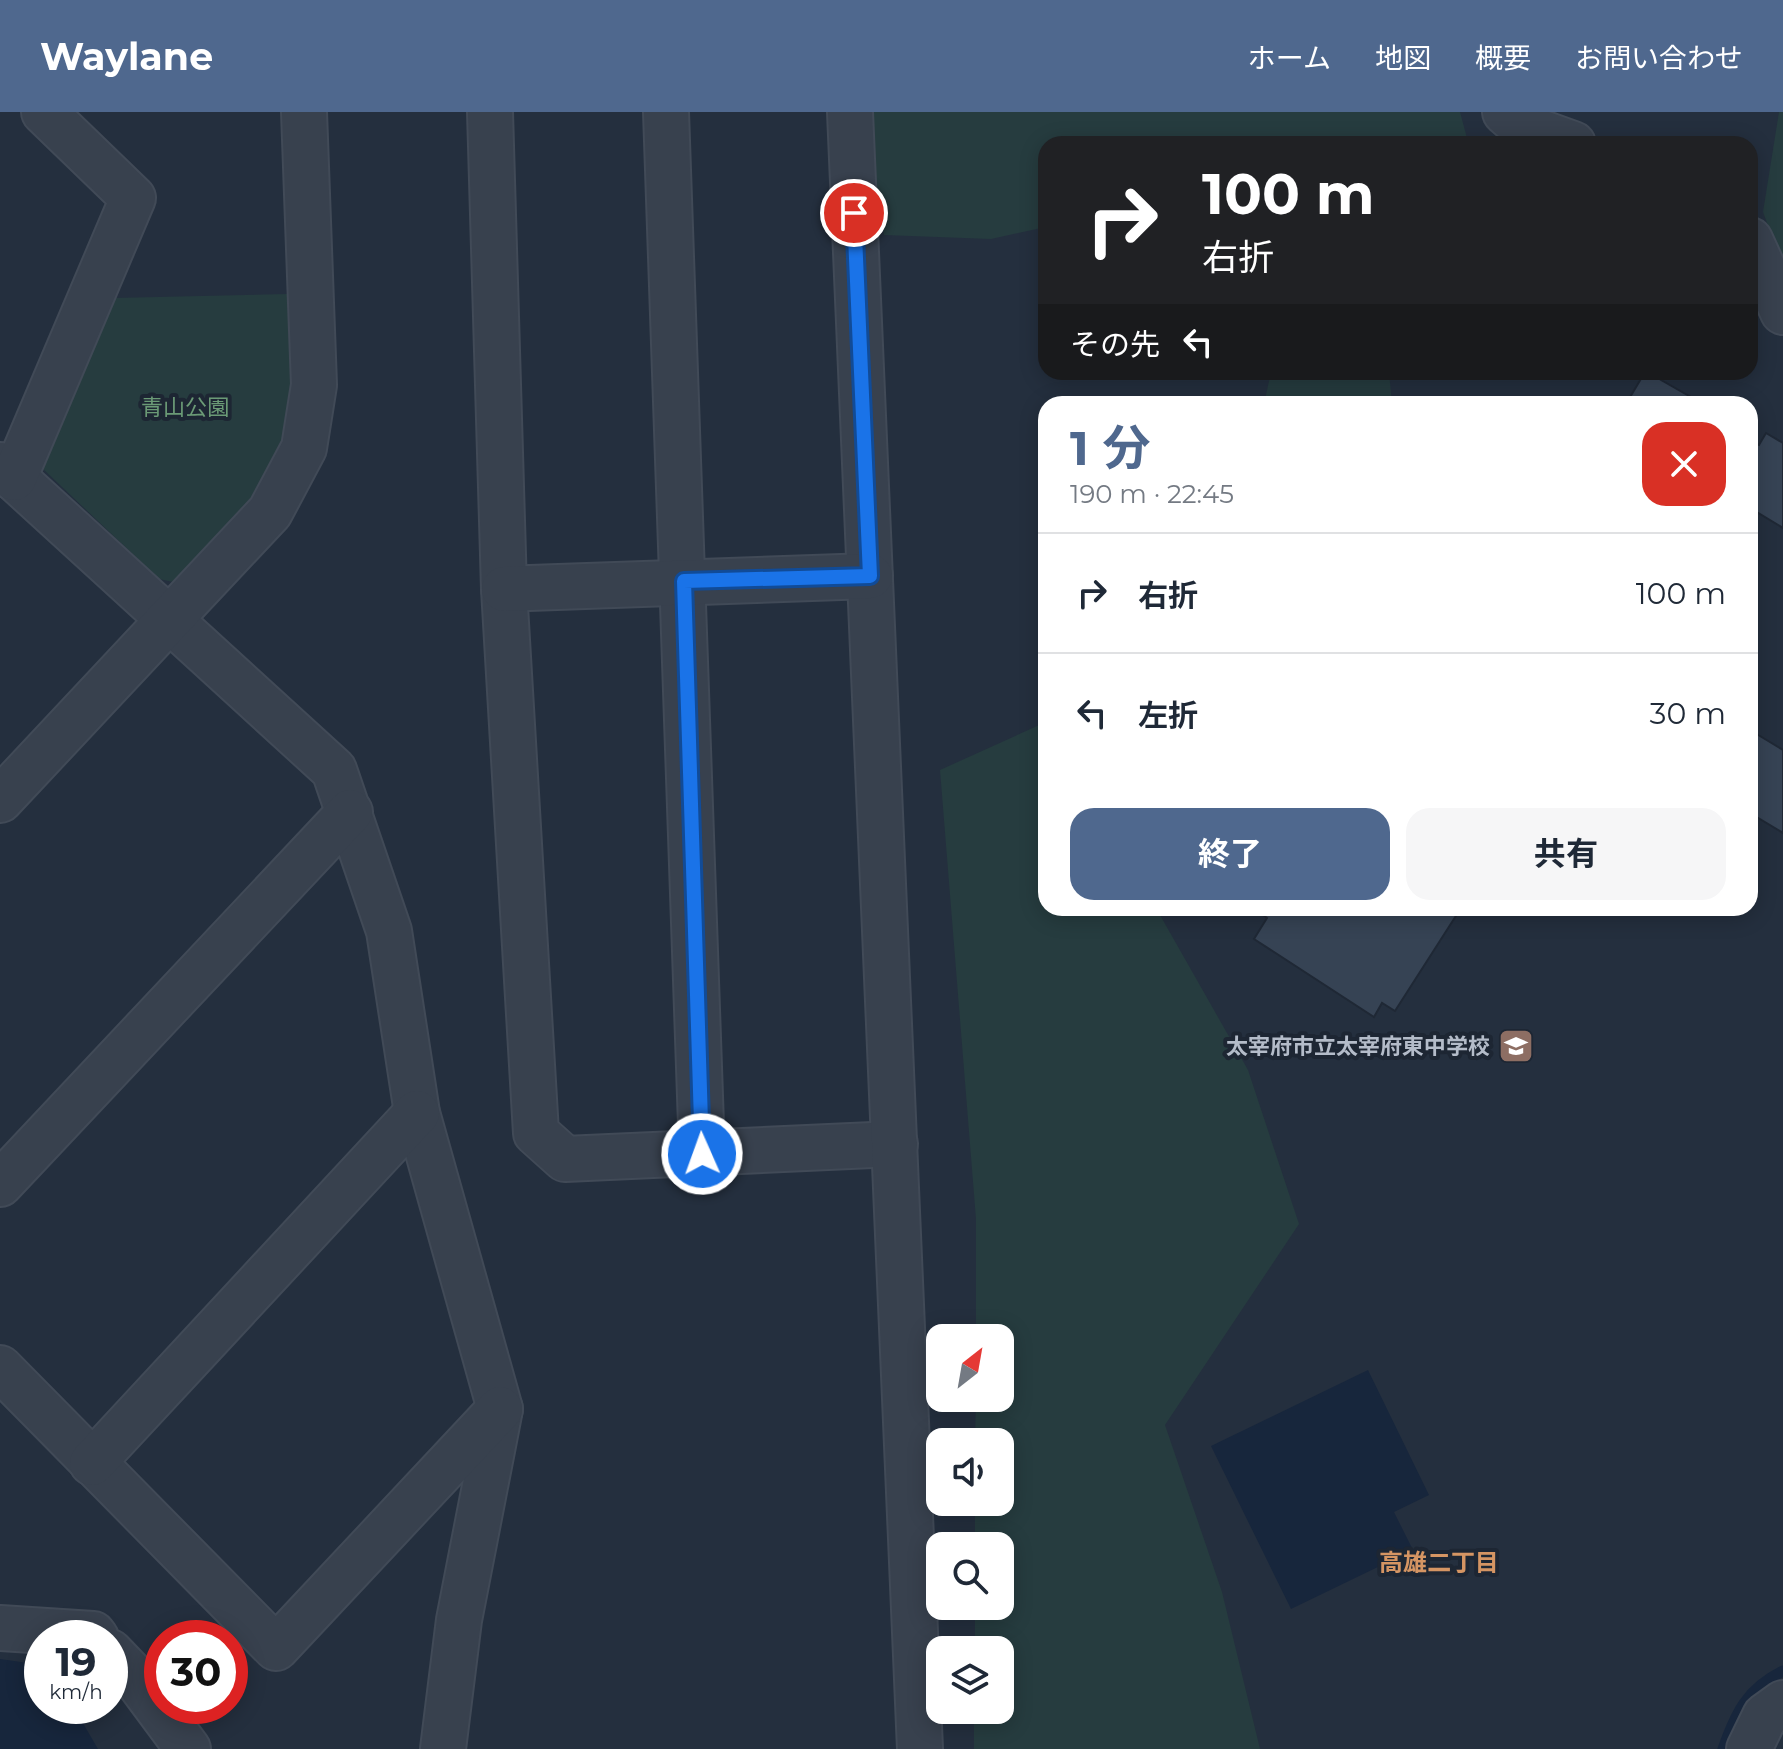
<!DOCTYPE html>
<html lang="ja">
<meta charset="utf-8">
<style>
:root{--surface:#fff;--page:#f6f6f7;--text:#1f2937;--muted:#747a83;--line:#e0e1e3;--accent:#4f688e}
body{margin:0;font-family:Montserrat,"Noto Sans JP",sans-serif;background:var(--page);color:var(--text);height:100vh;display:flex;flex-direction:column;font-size:30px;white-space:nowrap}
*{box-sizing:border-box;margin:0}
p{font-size:26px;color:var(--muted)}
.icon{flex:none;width:44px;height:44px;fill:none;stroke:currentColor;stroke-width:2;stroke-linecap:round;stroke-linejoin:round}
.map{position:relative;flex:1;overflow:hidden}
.details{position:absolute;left:1038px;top:284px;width:720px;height:520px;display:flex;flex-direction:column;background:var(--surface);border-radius:24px;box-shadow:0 4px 20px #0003}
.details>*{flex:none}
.top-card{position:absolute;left:1038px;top:24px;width:720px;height:244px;border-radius:24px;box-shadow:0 4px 20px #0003;background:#202124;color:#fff;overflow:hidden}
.needle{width:52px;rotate:31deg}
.tools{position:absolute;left:926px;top:1212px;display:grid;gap:16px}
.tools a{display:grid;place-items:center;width:88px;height:88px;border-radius:16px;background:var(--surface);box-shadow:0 4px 20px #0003;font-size:40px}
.speed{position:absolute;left:24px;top:1508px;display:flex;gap:16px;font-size:40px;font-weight:700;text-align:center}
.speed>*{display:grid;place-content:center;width:104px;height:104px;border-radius:50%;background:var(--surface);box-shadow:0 4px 20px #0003;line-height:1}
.speed small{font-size:20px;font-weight:400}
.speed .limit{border:12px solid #d22;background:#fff;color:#111}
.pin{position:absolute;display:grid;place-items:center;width:68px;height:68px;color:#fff;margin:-34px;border:4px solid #fff;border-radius:50%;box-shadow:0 2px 8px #0007}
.me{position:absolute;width:88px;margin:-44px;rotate:358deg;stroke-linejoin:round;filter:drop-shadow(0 0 6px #0008)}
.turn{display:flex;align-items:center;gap:28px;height:168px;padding:0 32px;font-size:36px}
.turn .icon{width:104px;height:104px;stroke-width:2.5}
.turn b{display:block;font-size:56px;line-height:68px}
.then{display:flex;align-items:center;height:76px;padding:0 32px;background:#0003;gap:16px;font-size:30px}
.round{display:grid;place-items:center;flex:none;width:84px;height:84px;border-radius:24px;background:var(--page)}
.head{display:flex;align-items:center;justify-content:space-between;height:136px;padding:0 32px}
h1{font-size:48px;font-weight:700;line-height:60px;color:var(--accent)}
.action{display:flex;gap:16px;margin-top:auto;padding:16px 32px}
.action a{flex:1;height:92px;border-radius:24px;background:var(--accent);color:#fff;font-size:32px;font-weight:700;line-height:92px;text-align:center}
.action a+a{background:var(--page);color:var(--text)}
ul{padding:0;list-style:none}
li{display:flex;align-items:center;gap:24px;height:120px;padding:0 32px;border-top:2px solid var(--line)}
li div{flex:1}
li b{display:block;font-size:30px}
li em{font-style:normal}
header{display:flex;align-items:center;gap:48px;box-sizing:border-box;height:112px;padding:0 40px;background:var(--accent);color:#fff}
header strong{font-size:38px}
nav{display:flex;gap:44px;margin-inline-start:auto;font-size:28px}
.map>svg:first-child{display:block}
.green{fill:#263c3f}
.water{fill:#17263c}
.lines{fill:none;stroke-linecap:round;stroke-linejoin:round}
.stream{stroke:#17263c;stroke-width:11}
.building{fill:#364354;stroke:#1f2835;stroke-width:2}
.minor-casing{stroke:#414a57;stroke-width:48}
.minor{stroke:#38414e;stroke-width:44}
.route-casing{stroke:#114b97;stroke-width:20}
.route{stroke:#1a73e8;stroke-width:14}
.labels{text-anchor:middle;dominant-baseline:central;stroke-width:8;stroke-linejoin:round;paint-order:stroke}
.park-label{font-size:22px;fill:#6b9a76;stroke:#1d2633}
.poi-label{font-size:22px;font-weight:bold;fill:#b4bcc9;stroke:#1d2633;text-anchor:end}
.neighbourhood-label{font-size:24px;font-weight:bold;fill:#d59563;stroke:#1d2633}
</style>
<header>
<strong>Waylane</strong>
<nav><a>ホーム</a><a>地図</a><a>概要</a><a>お問い合わせ</a></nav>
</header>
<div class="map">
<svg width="1783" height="1637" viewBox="0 0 1783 1637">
<rect width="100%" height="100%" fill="#242f3e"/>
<g class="green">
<polygon points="865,0 1460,0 1467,26 1463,32 1046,32 1046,115 991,127 884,123"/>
<polygon points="1779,0 1783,0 1783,153 1763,100"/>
<polygon points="287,182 298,281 276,355 183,472 159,467 42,356 114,186"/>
<polygon points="1271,260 1389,260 1392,292 1264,292"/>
<polygon points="1046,610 1046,796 1156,796 1248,958 1299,1112 1165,1313 1222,1480 1260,1637 974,1637 974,1598 1000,1598 1000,1538 975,1538 975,1494 1000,1494 1000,1434 975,1434 975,1390 1000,1390 1000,1330 975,1330 976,1286 1000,1286 1000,1226 976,1226 976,1107 940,658"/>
</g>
<g class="water">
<polygon points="1368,1258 1429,1383 1394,1400 1413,1438 1291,1497 1211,1334"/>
<polygon points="0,1547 42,1553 42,1594 73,1594 98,1637 0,1637"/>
</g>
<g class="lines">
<path class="stream" d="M1723,1637C1736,1600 1747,1577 1783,1559"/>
</g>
<g class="building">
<polygon points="1645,260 1647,260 1703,292 1626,292"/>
<polygon points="1766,321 1783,331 1783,416 1750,396 1750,328 1759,333"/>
<polygon points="1750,618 1783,638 1783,721 1750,701"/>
<polygon points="1461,796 1395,899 1382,891 1374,905 1254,827 1267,806 1254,796"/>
</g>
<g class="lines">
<g class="minor-casing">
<g id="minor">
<polyline points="490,0 504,477 536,1021 565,1047 895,1032"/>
<polyline points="666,0 702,1042"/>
<polyline points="850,0 920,1637"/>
<polyline points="1505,0 1520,13 1573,32"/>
<polyline points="1750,128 1783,200"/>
<polyline points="0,353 334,658 389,819 417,1001 500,1297 459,1508 443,1637"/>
<polyline points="14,366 133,86 44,0"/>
<polyline points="504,477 870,464"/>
<polyline points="0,688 270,400 304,336 314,273 304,0"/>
<polyline points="0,1072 350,700"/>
<polyline points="0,1256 276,1536 500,1297"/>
<polyline points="92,1351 417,1001"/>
<polyline points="0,1516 93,1522 96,1526"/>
<polyline points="110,1540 136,1567 188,1637"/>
<polyline points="1749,1637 1765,1604 1783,1591"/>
</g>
</g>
<use href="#minor" class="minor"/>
</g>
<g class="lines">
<g class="route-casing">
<polyline id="route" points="702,1042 684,469 870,464 854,101"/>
</g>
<use href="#route" class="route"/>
</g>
<defs>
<g id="school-square" transform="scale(1.8)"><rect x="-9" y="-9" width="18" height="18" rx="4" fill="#8d6e63" stroke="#1d2633"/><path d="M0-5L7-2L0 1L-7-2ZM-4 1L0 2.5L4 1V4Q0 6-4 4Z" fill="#fff"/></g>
</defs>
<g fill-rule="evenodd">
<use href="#school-square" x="1516" y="934"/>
</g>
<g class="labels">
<g class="park-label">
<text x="185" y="295">青山公園</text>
</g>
<g class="poi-label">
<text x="1490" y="934">太宰府市立太宰府東中学校</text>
</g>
<g class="neighbourhood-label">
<text x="1439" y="1450">高雄二丁目</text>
</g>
</g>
</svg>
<div class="tools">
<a><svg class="needle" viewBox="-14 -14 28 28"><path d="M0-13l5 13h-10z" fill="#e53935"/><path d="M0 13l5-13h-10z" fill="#747a83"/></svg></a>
<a><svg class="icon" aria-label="sound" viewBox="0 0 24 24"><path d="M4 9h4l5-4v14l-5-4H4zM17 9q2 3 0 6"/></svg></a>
<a><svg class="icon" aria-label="search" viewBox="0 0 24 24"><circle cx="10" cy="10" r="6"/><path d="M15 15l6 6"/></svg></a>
<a><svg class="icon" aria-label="layers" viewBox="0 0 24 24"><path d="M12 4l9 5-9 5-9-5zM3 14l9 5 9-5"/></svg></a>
</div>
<div class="speed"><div>19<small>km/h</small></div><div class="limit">30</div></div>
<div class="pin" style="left:854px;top:101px;background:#d93025"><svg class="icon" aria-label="arrive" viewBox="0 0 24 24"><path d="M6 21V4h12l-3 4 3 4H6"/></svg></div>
<svg class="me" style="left:702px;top:1042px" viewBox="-20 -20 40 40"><circle r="17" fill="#1a73e8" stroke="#fff" stroke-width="3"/><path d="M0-11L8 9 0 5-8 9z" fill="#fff"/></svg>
<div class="top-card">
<div class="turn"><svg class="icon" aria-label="right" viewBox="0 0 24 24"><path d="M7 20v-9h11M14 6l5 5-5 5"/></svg><div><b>100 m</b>右折</div></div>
<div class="then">その先<svg class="icon" aria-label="left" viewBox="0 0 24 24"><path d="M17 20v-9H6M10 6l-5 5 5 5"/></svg></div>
</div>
<section class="details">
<div class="head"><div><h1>1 分</h1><p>190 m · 22:45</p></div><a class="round" style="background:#d93025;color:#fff"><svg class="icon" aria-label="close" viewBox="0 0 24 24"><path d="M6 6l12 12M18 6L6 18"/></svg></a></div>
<ul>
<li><svg class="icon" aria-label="right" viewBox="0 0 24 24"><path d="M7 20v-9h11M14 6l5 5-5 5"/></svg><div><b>右折</b></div><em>100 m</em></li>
<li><svg class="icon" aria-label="left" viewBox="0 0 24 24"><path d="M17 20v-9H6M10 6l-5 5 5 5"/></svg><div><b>左折</b></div><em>30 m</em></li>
</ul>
<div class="action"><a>終了</a><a>共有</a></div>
</section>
</div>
